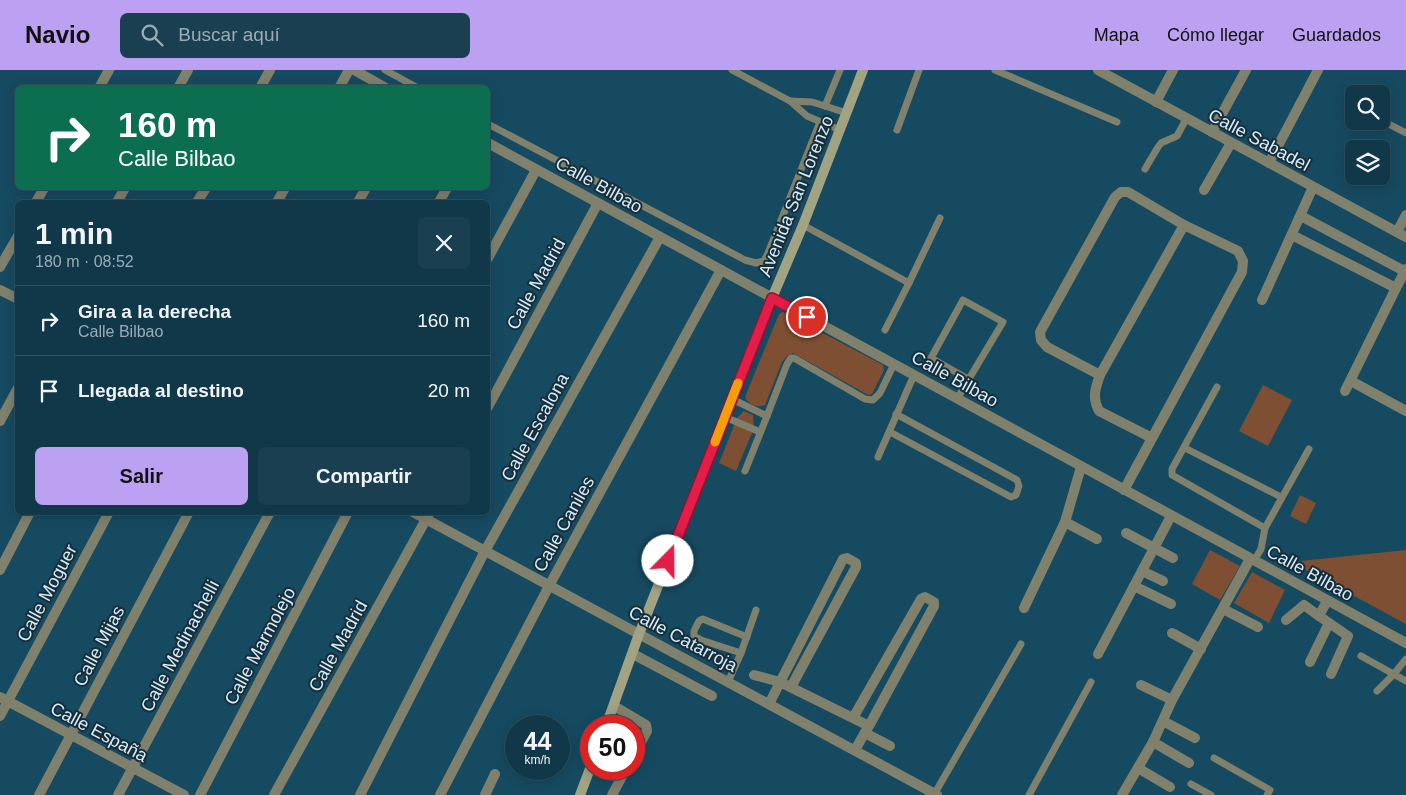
<!DOCTYPE html>
<html lang="es">
<meta charset="utf-8">
<style>
:root{--surface:#103849;--page:#193f50;--text:#f1f3f6;--muted:#9cacb4;--line:#305261;--accent:#bca0f2}
body{margin:0;font-family:Arial,sans-serif;background:var(--page);color:var(--text);height:100vh;display:flex;flex-direction:column;font-size:19px;white-space:nowrap}
*{box-sizing:border-box;margin:0}
p{font-size:16px;color:var(--muted)}
.icon{flex:none;width:28px;height:28px;fill:none;stroke:currentColor;stroke-width:2;stroke-linecap:round;stroke-linejoin:round}
.map{position:relative;flex:1;overflow:hidden}
.details{position:absolute;left:15px;top:130px;width:475px;height:315px;display:flex;flex-direction:column;background:var(--surface);border-radius:8px;box-shadow:0 2px 12px #0003,0 0 0 1px var(--line)}
.details>*{flex:none}
.hud{position:absolute;left:15px;top:15px;width:475px;height:105px;border-radius:8px;box-shadow:0 2px 12px #0003,0 0 0 1px var(--line);background:#0b6e4f;color:#fff;overflow:hidden}
.buttons{position:absolute;left:1345px;top:15px;display:grid;gap:10px}
.buttons a{display:grid;place-items:center;width:45px;height:45px;border-radius:8px;background:var(--surface);box-shadow:0 2px 12px #0003,0 0 0 1px var(--line);font-size:25px}
.speed{position:absolute;left:505px;top:645px;display:flex;gap:10px;font-size:25px;font-weight:700;text-align:center}
.speed>*{display:grid;place-content:center;width:65px;height:65px;border-radius:50%;background:var(--surface);box-shadow:0 2px 12px #0003,0 0 0 1px var(--line);line-height:1}
.speed small{font-size:12px;font-weight:400}
.speed .limit{border:8px solid #d22;background:#fff;color:#111}
.pin{position:absolute;display:grid;place-items:center;width:42px;height:42px;color:#fff;margin:-21px;border:2px solid #fff;border-radius:50%;box-shadow:0 1px 5px #0007}
.me{position:absolute;width:55px;margin:-28px;rotate:22deg;stroke-linejoin:round;filter:drop-shadow(0 0 4px #0008)}
.turn{display:flex;align-items:center;gap:18px;height:105px;padding:0 20px;font-size:22px}
.turn .icon{width:65px;height:65px;stroke-width:2.5}
.turn b{display:block;font-size:35px;line-height:42px}
.round{display:grid;place-items:center;flex:none;width:52px;height:52px;border-radius:8px;background:var(--page)}
.summary{display:flex;align-items:center;justify-content:space-between;height:85px;padding:0 20px}
h1{font-size:30px;font-weight:700;line-height:38px}
.primary-button{display:flex;gap:10px;margin-top:auto;padding:10px 20px}
.primary-button a{flex:1;height:58px;border-radius:8px;background:var(--accent);color:#111;font-size:20px;font-weight:700;line-height:58px;text-align:center}
.primary-button a+a{background:var(--page);color:var(--text)}
ul{padding:0;list-style:none}
li{display:flex;align-items:center;gap:15px;height:70px;padding:0 20px;border-top:1px solid var(--line)}
li div{flex:1}
li b{display:block;font-size:19px}
li em{font-style:normal}
header{display:flex;align-items:center;gap:30px;box-sizing:border-box;height:70px;padding:0 25px;background:var(--accent);color:#111}
header strong{font-size:24px}
nav{display:flex;gap:28px;margin-inline-start:auto;font-size:18px}
.search{width:350px;height:45px;background:var(--page);display:flex;align-items:center;gap:12px;box-sizing:border-box;padding:0 18px;border-radius:8px;color:var(--muted);font-size:19px}
.map>svg:first-child{display:block}
.green{fill:#7e4f32}
.lines{fill:none;stroke-linecap:round;stroke-linejoin:round}
.lane{stroke:#80816d;stroke-width:7}
.street{stroke:#80816d;stroke-width:10}
.secondary{stroke:#a1a383;stroke-width:10}
.route-casing{stroke:#92132f;stroke-width:12}
.route{stroke:#e11d48;stroke-width:9}
.slow{stroke:#f59e0b;stroke-width:9}
.labels{text-anchor:middle;dominant-baseline:central;stroke-width:4;stroke-linejoin:round;paint-order:stroke}
.street-label{font-size:18px;fill:#d3edfb;stroke:#182d38}
</style>
<header>
<strong>Navio</strong>
<div class="search"><svg class="icon" aria-label="search" viewBox="0 0 24 24"><circle cx="10" cy="10" r="6"/><path d="M15 15l6 6"/></svg>Buscar aquí</div>
<nav><a>Mapa</a><a>Cómo llegar</a><a>Guardados</a></nav>
</header>
<div class="map">
<svg width="1406" height="725" viewBox="0 0 1406 725">
<rect width="100%" height="100%" fill="#164a61"/>
<g class="green">
<path d="M783,242L883,295L884,300L872,324L868,325L793,283L787,286L782,292L765,335C756,338 749,335 745,327L779,244Z"/>
<polygon points="1263,315 1292,330 1268,376 1239,361"/>
<polygon points="744,341 753,345 754,358 736,401 719,393 737,348"/>
<polygon points="1300,425 1316,433 1306,454 1290,446"/>
<polygon points="1210,480 1240,496 1220,530 1192,514"/>
<polygon points="1406,480 1406,554 1291,492"/>
<polygon points="1252,502 1285,520 1269,553 1234,533"/>
</g>
<g class="lines">
<g class="lane">
<polyline points="385,0 418,18"/>
<polyline points="732,0 790,31 807,46 840,60"/>
<polyline points="995,0 1117,52"/>
<polyline points="790,31 812,32 847,43"/>
<polyline points="825,36 840,0"/>
<polyline points="1381,50 1406,63"/>
<polyline points="488,54 745,190 756,193 764,191 768,183 820,52"/>
<polyline points="897,60 919,0"/>
<polyline points="1145,99 1158,77 1161,73 1177,66 1186,49"/>
<polyline points="803,155 909,213 885,260"/>
<polyline points="909,213 940,148"/>
<polyline points="1217,317 1172,399 1172,405 1265,458"/>
<polyline points="732,329 767,346 787,294 791,288 794,288 865,329 873,330 880,323 894,294"/>
<polyline points="957,329 1003,252 963,230 931,288 968,309"/>
<polyline points="725,347 760,362"/>
<polyline points="890,362 1011,427 1016,425 1019,416 1017,410 896,344"/>
<polyline points="1185,378 1281,427"/>
<polyline points="878,387 914,305"/>
<polyline points="745,401 767,346"/>
<polyline points="1254,491 1261,479 1265,458 1309,379"/>
<polyline points="741,583 701,570 694,566 694,561 699,551 703,549 747,567"/>
<polyline points="1361,586 1406,611"/>
<polyline points="728,612 741,583 756,540"/>
<polyline points="1377,621 1394,604 1406,589"/>
<polyline points="1214,688 1270,720 1267,725"/>
<polyline points="1191,714 1211,725"/>
<polyline points="935,723 1021,574"/>
<polyline points="1029,725 1091,612"/>
</g>
<g class="street">
<polyline points="354,0 386,18"/>
<polyline points="1098,0 1406,167"/>
<polyline points="99,18 109,0"/>
<polyline points="178,18 188,0"/>
<polyline points="260,18 270,0"/>
<polyline points="339,18 349,0"/>
<polyline points="1156,32 1173,0"/>
<polyline points="1212,62 1246,0"/>
<polyline points="488,73 1406,573"/>
<polyline points="1269,93 1318,0"/>
<polyline points="1204,120 1231,73"/>
<polyline points="36,132 44,118"/>
<polyline points="117,132 125,118"/>
<polyline points="197,132 206,118"/>
<polyline points="277,132 285,118"/>
<polyline points="358,132 366,118"/>
<polyline points="439,132 447,118"/>
<polyline points="1301,146 1406,202"/>
<polyline points="1397,162 1406,145"/>
<polyline points="1292,165 1396,218 1406,199"/>
<polyline points="488,188 536,100"/>
<polyline points="0,197 18,166"/>
<polyline points="0,220 18,229"/>
<polyline points="1262,230 1313,117"/>
<polyline points="1100,305 1047,277 1041,270 1040,262 1115,127 1121,122 1128,122 1184,155 1238,181 1243,191 1242,202 1124,420"/>
<polyline points="1351,311 1406,341"/>
<polyline points="1345,321 1396,218"/>
<polyline points="488,337 598,133"/>
<polyline points="0,351 18,318"/>
<path d="M1152,368L1099,341C1092,328 1095,319 1100,305L1184,155"/>
<polyline points="413,442 937,725"/>
<polyline points="1065,452 1097,469"/>
<polyline points="1126,463 1173,488"/>
<polyline points="0,500 30,442"/>
<polyline points="1142,501 1163,511"/>
<polyline points="1134,516 1171,534"/>
<polyline points="1327,531 1319,546 1348,566 1331,604"/>
<polyline points="1024,538 1065,452 1081,397"/>
<polyline points="1223,539 1258,557"/>
<polyline points="1286,550 1304,535 1319,546"/>
<polyline points="1172,563 1201,579"/>
<polyline points="633,584 712,626"/>
<polyline points="1098,584 1171,446"/>
<polyline points="1310,592 1329,553"/>
<polyline points="754,605 780,612 869,656 934,536 934,532 925,527 921,529 853,648"/>
<polyline points="1141,615 1172,630"/>
<polyline points="0,627 184,725"/>
<polyline points="769,634 841,493 843,489 847,488 856,493 856,497 791,617"/>
<polyline points="614,636 646,655 647,661 634,685"/>
<polyline points="0,646 109,442"/>
<polyline points="1163,651 1195,668"/>
<polyline points="865,663 890,676"/>
<polyline points="1153,672 1189,693"/>
<polyline points="855,680 868,657"/>
<polyline points="1138,698 1170,717"/>
<polyline points="39,725 189,442"/>
<polyline points="118,725 270,442"/>
<polyline points="200,725 348,442"/>
<polyline points="274,725 430,442"/>
<polyline points="360,725 485,481 660,167"/>
<polyline points="440,725 549,516 721,200"/>
<polyline points="485,725 495,704"/>
<polyline points="612,725 626,699"/>
<polyline points="1122,725 1153,672 1172,630 1250,489"/>
</g>
<g class="secondary">
<polyline points="606,656 639,564 772,228 803,155 863,0"/>
<polyline points="580,725 591,696"/>
</g>
</g>
<g class="lines">
<g class="route-casing">
<polyline id="route" points="668,491 772,228 807,247"/>
</g>
<use href="#route" class="route"/>
<polyline class="slow" points="715,372 738,313"/>
</g>
<g class="labels">
<g class="street-label">
<text transform="translate(1259 70) rotate(28)">Calle Sabadel</text>
<text transform="translate(599 115) rotate(29)">Calle Bilbao</text>
<text transform="translate(796 126) rotate(-68)">Avenida San Lorenzo</text>
<text transform="translate(536 214) rotate(-61)">Calle Madrid</text>
<text transform="translate(955 309) rotate(29)">Calle Bilbao</text>
<text transform="translate(535 357) rotate(-61)">Calle Escalona</text>
<text transform="translate(564 454) rotate(-61)">Calle Caniles</text>
<text transform="translate(1310 503) rotate(29)">Calle Bilbao</text>
<text transform="translate(47 523) rotate(-62)">Calle Moguer</text>
<text transform="translate(683 569) rotate(28)">Calle Catarroja</text>
<text transform="translate(99 576) rotate(-62)">Calle Mijas</text>
<text transform="translate(180 576) rotate(-62)">Calle Medinachelli</text>
<text transform="translate(260 576) rotate(-62)">Calle Marmolejo</text>
<text transform="translate(338 576) rotate(-61)">Calle Madrid</text>
<text transform="translate(99 662) rotate(28)">Calle España</text>
</g>
</g>
</svg>
<div class="buttons">
<a><svg class="icon" aria-label="search" viewBox="0 0 24 24"><circle cx="10" cy="10" r="6"/><path d="M15 15l6 6"/></svg></a>
<a><svg class="icon" aria-label="layers" viewBox="0 0 24 24"><path d="M12 4l9 5-9 5-9-5zM3 14l9 5 9-5"/></svg></a>
</div>
<div class="speed"><div>44<small>km/h</small></div><div class="limit">50</div></div>
<div class="pin" style="left:807px;top:247px;background:#d93025"><svg class="icon" aria-label="arrive" viewBox="0 0 24 24"><path d="M6 21V4h12l-3 4 3 4H6"/></svg></div>
<svg class="me" style="left:668px;top:491px" viewBox="-20 -20 40 40"><circle r="19" fill="#fff"/><path d="M0-13L10 11 0 6-10 11z" fill="#e11d48"/></svg>
<div class="hud">
<div class="turn"><svg class="icon" aria-label="right" viewBox="0 0 24 24"><path d="M7 20v-9h11M14 6l5 5-5 5"/></svg><div><b>160 m</b>Calle Bilbao</div></div>
</div>
<section class="details">
<div class="summary"><div><h1>1 min</h1><p>180 m · 08:52</p></div><a class="round"><svg class="icon" aria-label="close" viewBox="0 0 24 24"><path d="M6 6l12 12M18 6L6 18"/></svg></a></div>
<ul>
<li><svg class="icon" aria-label="right" viewBox="0 0 24 24"><path d="M7 20v-9h11M14 6l5 5-5 5"/></svg><div><b>Gira a la derecha</b><p>Calle Bilbao</p></div><em>160 m</em></li>
<li><svg class="icon" aria-label="arrive" viewBox="0 0 24 24"><path d="M6 21V4h12l-3 4 3 4H6"/></svg><div><b>Llegada al destino</b></div><em>20 m</em></li>
</ul>
<div class="primary-button"><a>Salir</a><a>Compartir</a></div>
</section>
</div>
